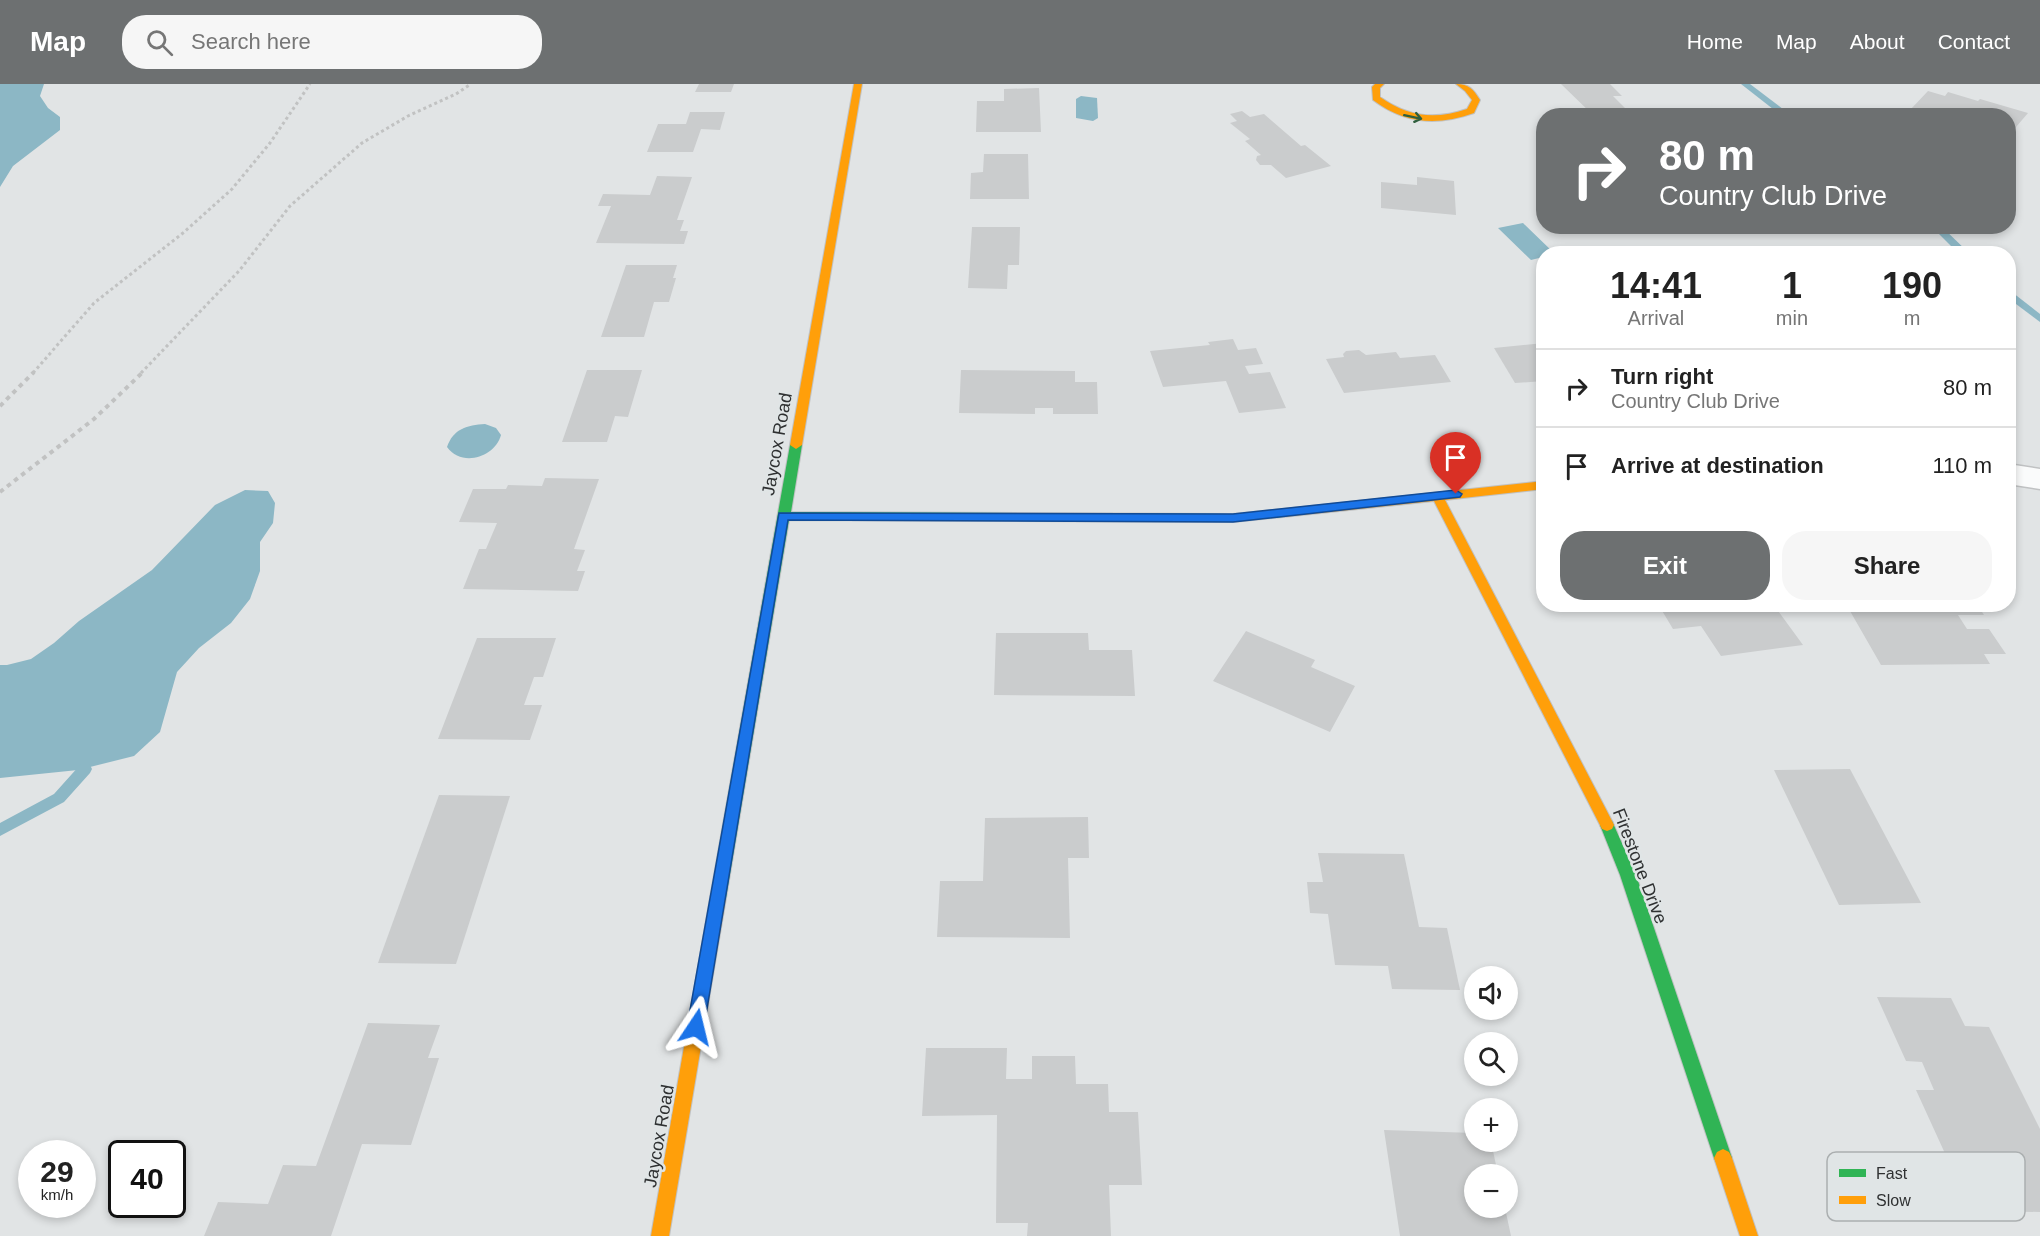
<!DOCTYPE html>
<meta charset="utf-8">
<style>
:root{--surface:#fff;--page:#f6f6f6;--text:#222;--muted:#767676;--line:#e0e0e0;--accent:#6d7071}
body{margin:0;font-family:Arial,sans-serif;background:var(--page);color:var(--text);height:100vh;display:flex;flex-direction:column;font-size:22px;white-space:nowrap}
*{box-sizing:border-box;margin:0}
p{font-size:20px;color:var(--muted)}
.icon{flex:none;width:33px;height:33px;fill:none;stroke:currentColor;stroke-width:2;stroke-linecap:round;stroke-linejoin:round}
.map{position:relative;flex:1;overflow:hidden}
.panel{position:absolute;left:1536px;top:162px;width:480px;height:366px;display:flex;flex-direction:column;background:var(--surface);border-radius:24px;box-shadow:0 3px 9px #0003}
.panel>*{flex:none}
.top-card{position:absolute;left:1536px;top:24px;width:480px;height:126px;border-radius:24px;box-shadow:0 3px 9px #0003;background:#6d7071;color:#fff;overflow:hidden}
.tools{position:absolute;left:1464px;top:882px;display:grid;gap:12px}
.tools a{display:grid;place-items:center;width:54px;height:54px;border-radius:50%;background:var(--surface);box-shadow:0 3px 9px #0003;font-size:30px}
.speed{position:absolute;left:18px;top:1056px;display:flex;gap:12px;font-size:30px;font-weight:700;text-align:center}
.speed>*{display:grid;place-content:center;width:78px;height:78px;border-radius:50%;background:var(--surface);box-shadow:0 3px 9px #0003;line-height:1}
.speed small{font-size:15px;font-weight:400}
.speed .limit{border:3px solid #111;border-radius:9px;background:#fff;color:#111}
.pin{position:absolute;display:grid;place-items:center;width:51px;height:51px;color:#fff;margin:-62px -26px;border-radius:50% 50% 50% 0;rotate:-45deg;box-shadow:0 0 6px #0007}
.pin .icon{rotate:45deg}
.me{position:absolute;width:66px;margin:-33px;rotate:10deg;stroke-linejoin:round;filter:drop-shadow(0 0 4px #0008)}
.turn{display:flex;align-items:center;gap:21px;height:126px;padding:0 24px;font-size:27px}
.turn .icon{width:78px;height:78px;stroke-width:2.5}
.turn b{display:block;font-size:42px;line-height:51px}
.eta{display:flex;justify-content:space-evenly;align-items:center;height:102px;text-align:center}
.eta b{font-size:36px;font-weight:700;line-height:42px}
.primary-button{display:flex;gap:12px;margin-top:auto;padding:12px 24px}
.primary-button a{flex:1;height:69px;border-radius:24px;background:var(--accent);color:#fff;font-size:24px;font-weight:700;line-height:69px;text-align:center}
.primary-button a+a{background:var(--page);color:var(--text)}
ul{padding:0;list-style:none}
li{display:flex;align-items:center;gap:18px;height:78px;padding:0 24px;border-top:2px solid var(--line)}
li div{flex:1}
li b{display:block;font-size:22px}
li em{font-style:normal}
header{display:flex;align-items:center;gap:36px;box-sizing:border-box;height:84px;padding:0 30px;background:var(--accent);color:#fff}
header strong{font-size:28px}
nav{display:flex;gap:33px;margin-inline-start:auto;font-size:21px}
.search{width:420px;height:54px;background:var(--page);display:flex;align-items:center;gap:15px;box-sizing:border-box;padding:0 21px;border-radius:24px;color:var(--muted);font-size:22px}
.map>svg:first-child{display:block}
.water{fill:#8cb7c5}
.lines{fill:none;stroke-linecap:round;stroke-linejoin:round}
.stream{fill:#8cb7c5;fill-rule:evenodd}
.building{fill:#cacccd}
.street-casing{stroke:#c0c2c3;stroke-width:3}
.fast-casing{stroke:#c0c2c3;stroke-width:2}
.slow-casing{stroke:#c0c2c3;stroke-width:2}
.path-far1{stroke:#c1c2c2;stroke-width:3;stroke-dasharray:3 3;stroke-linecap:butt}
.path{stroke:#c1c2c2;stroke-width:4;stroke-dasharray:4.5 4.5;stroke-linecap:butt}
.street{fill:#fafbfb;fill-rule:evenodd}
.fast{fill:#30b455;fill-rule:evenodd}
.slow{fill:#ff9f0a;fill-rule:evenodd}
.oneway{stroke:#2f5f3e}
.route{fill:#1a73e8;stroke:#114b97;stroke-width:1.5}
.labels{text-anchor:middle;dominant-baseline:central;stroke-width:5;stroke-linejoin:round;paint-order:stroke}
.street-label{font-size:18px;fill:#2f3132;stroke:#e0e5e6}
.key{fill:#e0e5e6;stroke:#abafb0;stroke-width:1.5}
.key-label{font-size:16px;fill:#2f3132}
</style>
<header>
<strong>Map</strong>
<div class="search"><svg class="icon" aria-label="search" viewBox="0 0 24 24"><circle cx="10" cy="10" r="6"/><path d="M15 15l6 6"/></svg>Search here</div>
<nav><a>Home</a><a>Map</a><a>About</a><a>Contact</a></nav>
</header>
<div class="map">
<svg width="2040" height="1152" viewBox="0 0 2040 1152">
<rect width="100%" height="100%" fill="#e1e4e5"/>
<g class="water">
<polygon points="0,0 44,0 40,12 48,24 60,33 60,46 13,82 0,103"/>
<polygon points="1081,12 1097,14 1098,34 1093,37 1076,34 1076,15"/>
<polygon points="1523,139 1554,169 1544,170 1543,173 1531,176 1498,144"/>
<path d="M485,340L496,344L501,351C495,373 462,384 447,363C453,345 467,341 485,340Z"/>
<polygon points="245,406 268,407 275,419 273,439 260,458 260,487 250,515 231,539 199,564 177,588 160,648 134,672 78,686 0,694 0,581 7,581 31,575 54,559 79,537 152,486 215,421"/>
</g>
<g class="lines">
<g class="stream">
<polygon points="1741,0 1750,0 1792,32 1782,32"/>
<polygon points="1931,142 1941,142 1970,170 1959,170"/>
<polygon points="2008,205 2040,230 2040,238 2008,214"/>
<polygon points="85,679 90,681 92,685 90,689 64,718 0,752 0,739 54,710 80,681"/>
</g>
</g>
<g class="building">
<polygon points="699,0 734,0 731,8 695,8"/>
<polygon points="1561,0 1610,0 1622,12 1613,12 1628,27 1593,31"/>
<polygon points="1039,4 1041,48 976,48 977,17 1004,17 1004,5"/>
<polygon points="1928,7 1945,12 1948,8 1978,17 1980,15 2028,29 2010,50 2008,32 1933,32 1911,25"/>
<polygon points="1242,27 1250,33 1264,30 1301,62 1305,61 1331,82 1286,94 1271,81 1260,81 1256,76 1257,72 1261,71 1245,57 1250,55 1230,39 1237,37 1230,30"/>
<polygon points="690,28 725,28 720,46 701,45 693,68 647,68 658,40 686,40"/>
<polygon points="984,70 1028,70 1029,115 970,115 971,89 983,88"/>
<polygon points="657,92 692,93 677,136 684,136 680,147 688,147 684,160 596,159 611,122 598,122 603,110 650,111"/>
<polygon points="1417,93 1454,97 1456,131 1381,124 1381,98 1417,101"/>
<polygon points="972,143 1020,143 1019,181 1008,181 1007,205 968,204"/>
<polygon points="626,181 677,181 673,194 676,194 669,218 654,218 644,253 601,253"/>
<polygon points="1233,255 1238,266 1256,264 1263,280 1245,282 1249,290 1270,288 1286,324 1239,329 1226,297 1163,303 1150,267 1210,261 1208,258"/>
<polygon points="1544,259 1544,297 1515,299 1494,264"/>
<polygon points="1359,266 1366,271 1396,268 1400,274 1435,271 1451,298 1344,309 1326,275 1344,273 1343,270 1346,267"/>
<polygon points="587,286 642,286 628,333 615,332 607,358 562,358"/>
<polygon points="961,286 1075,287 1075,298 1097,298 1098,330 1053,330 1053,324 1035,324 1035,330 959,329"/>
<polygon points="545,394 599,395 574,465 585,466 577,487 585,487 578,507 463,505 479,465 486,465 497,439 459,438 473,405 506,405 508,401 542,402"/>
<polygon points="1658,520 1773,520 1803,561 1721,572 1701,542 1673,545"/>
<polygon points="1923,520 1977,520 1984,531 1958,531 1967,545 1989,545 2006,570 1984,570 1990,580 1881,581 1850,527 1926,526"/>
<polygon points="1246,547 1315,576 1311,583 1355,602 1330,648 1213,597"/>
<polygon points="996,549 1088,549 1089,566 1132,566 1135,612 994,611"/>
<polygon points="477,554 556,554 543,593 534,593 524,621 542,621 530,656 438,655"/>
<polygon points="1850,685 1921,819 1839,821 1774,686"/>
<polygon points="439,711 510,712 456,880 378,879"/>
<polygon points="1088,733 1089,774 1068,774 1070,854 937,853 940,797 983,797 985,734"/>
<polygon points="1318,769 1404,770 1419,843 1447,844 1460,906 1392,905 1388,882 1335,881 1328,830 1310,829 1307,798 1323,798"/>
<polygon points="1877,913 1951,914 1965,942 1989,943 2040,1045 2040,1128 1988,1127 1965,1076 1948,1076 1916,1006 1934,1006 1922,978 1906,977"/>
<polygon points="368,939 440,941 428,974 439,974 411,1061 362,1060 331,1152 204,1152 218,1118 268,1120 283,1081 316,1082"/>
<polygon points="926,964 1007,964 1006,995 1032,995 1032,972 1075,972 1076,1000 1108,1000 1109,1028 1138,1028 1142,1101 1109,1101 1111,1152 1027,1152 1028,1139 996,1139 997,1031 922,1032"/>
<polygon points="1384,1046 1474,1049 1474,1058 1491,1058 1498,1090 1474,1090 1474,1124 1505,1124 1511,1152 1400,1152"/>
</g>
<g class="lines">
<g class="street-casing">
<polygon id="street" points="2008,380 2040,385 2040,405 2008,400"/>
</g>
<g class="fast-casing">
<g id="fast">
<polygon points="796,357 802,361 791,428 1233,430 1283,425 1289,429 1283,433 1233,438 789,436 726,814 724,819 718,821 712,819 710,814 790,361"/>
<polygon points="1607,735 1612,737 1636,791 1732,1074 1729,1080 1723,1083 1717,1080 1714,1074 1620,791 1600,741 1602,737"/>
</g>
</g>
<g class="slow-casing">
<g id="slow">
<polygon points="854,0 862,0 802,361 796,365 790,361"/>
<path d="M1375,0H1384L1380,4V13C1408,33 1435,36 1467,25L1472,16L1465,7L1456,0C1469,0 1473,5 1480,16L1474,29C1437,42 1405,40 1373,16L1372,3Z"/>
<polygon points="1544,397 1544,405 1445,416 1612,737 1614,741 1612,745 1607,747 1602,745 1434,417 1283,433 1277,429 1283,425"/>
<polygon points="718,807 724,809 726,814 669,1152 651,1152 710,814 712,809"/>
<polygon points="1723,1065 1729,1068 1732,1074 1758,1152 1740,1152 1714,1074 1717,1068"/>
</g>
</g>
<g class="path-far1">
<polyline points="33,289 94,219 183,149 232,105 270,59 310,0"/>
<polyline points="141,289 239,187 290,122 362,59 408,32 456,10 471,0"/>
</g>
<g class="path">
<polyline points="0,322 34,288"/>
<polyline points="0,408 94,335 143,288"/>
</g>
<use href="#street" class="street"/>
<use href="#fast" class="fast"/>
<use href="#slow" class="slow"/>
</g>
<defs><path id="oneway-shaft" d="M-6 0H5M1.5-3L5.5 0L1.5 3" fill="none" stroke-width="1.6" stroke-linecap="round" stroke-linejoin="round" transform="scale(1.5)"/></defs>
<use class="oneway" href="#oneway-shaft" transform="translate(1413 33) rotate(12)"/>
<polygon class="route" points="1456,406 1462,410 1460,413 1233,438 788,436 704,943 702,949 696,951 690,949 687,943 779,429 1233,430"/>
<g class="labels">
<g class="street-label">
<text transform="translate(777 360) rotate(-80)">Jaycox Road</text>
<text transform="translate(1640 782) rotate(69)">Firestone Drive</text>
<text transform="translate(659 1052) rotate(-80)">Jaycox Road</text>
</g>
</g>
<rect x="1827" y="1068" width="198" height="69" rx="9" class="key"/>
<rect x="1839" y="1085" width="27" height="8" fill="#30b455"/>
<rect x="1839" y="1112" width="27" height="8" fill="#ff9f0a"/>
<g class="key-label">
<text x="1876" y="1095">Fast</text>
<text x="1876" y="1122">Slow</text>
</g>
</svg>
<div class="tools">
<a><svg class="icon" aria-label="sound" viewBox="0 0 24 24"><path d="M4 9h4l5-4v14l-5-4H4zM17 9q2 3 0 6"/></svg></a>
<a><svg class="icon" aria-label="search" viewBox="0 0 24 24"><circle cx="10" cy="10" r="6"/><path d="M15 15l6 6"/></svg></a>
<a>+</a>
<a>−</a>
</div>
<div class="speed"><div>29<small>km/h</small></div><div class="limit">40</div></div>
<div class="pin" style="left:1456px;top:410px;background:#d93025"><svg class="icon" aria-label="arrive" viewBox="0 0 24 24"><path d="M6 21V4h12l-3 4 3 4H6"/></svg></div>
<svg class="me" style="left:696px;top:943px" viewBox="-20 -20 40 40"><path d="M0-17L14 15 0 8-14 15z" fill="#1a73e8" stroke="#fff" stroke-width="4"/></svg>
<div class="top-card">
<div class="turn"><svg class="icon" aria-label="right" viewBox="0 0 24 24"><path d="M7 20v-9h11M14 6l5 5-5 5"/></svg><div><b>80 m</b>Country Club Drive</div></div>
</div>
<section class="panel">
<div class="eta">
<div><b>14:41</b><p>Arrival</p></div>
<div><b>1</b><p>min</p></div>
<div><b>190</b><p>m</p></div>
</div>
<ul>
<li><svg class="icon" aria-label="right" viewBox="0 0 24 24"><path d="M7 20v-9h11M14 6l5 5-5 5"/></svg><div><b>Turn right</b><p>Country Club Drive</p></div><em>80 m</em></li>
<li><svg class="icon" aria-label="arrive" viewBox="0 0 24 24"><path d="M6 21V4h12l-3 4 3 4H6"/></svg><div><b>Arrive at destination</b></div><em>110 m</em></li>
</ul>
<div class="primary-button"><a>Exit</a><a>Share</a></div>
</section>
</div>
